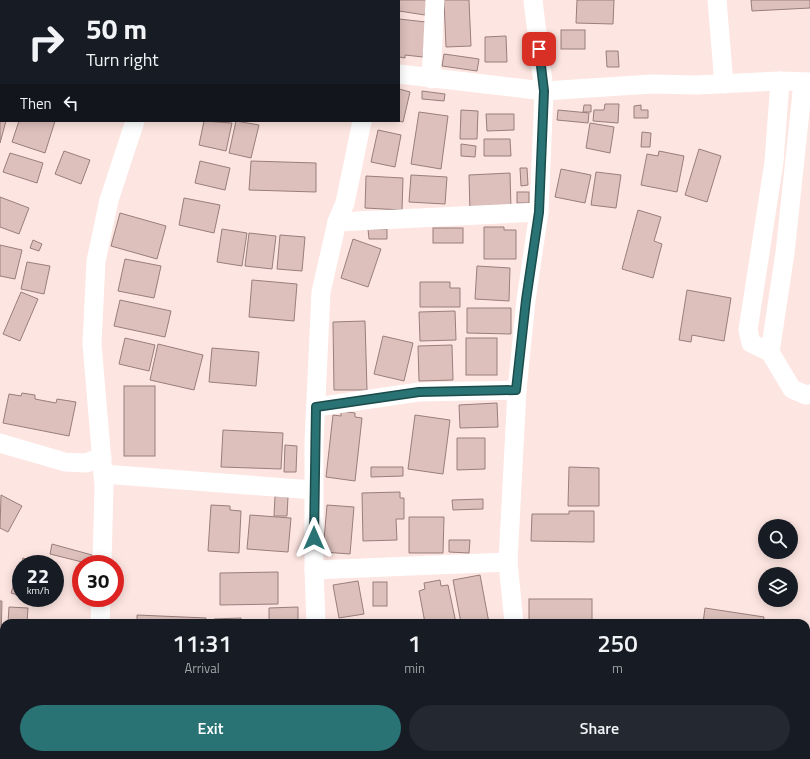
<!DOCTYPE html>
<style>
:root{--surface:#171b24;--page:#242831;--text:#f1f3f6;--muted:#9ea1a6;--accent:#297374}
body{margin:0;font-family:"Titillium Web",sans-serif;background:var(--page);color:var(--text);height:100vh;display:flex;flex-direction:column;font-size:15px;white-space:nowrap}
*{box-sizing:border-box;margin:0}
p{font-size:13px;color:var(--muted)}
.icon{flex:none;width:22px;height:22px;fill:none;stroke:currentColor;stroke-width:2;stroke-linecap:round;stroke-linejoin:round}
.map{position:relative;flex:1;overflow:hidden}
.side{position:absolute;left:0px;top:619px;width:810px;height:140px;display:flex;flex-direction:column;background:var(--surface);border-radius:12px 12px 0 0;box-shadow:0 2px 10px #0003}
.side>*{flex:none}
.hud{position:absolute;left:0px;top:0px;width:400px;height:122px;box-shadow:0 2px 10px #0003;background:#171b24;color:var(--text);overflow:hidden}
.fabs{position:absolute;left:758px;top:519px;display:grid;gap:8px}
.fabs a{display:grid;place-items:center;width:40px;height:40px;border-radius:50%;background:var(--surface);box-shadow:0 2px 10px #0003;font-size:20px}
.speed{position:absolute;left:12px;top:555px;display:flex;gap:8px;font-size:20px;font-weight:700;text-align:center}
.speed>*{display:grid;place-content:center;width:52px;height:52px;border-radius:50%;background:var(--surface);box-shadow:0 2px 10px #0003;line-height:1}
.speed small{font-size:10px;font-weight:400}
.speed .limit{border:6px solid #d22;background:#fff;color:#111}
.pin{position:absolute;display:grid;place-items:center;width:34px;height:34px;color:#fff;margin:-17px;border-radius:8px;box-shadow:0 2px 6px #0006}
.me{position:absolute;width:44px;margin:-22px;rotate:0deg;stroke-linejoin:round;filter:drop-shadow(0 0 3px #0008)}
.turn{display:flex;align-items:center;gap:14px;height:84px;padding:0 20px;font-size:18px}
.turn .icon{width:52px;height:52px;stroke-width:2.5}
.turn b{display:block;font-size:28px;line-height:34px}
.then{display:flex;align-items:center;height:38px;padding:0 20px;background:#0003;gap:8px;font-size:15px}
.eta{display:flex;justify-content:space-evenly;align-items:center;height:68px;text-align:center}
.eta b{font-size:24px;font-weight:600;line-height:28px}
.action{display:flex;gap:8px;margin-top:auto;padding:8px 20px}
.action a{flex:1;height:46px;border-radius:24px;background:var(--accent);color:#fff;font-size:16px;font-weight:600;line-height:46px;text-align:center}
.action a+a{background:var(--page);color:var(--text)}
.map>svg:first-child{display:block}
.building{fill:#ddc0bc;stroke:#997e7b}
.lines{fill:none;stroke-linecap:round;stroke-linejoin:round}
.minor{stroke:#fff;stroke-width:19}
.route-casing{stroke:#1b4b4b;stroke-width:10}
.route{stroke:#297374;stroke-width:7}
</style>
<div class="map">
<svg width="810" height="759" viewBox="0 0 810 759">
<rect width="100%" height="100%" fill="#fde5e1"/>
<g class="building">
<polygon points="392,0 427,0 425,15 399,11 399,1"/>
<polygon points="444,0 469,0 471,46 446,47"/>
<polygon points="577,0 614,0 613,24 576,23"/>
<polygon points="751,0 810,0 810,8 752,11"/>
<polygon points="399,19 426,22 423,57 405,55 405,58 399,57"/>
<rect x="561" y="30" width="24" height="19"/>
<polygon points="506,36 507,62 485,62 485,37"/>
<polygon points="606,51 618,51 619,67 607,67"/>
<polygon points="444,54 479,59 477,71 442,66"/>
<polygon points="399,89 410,92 403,122 399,121"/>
<polygon points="422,91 445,94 444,101 422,99"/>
<polygon points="605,104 619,104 618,123 593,121 594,110 604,110"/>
<polygon points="584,105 591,105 591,112 583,112"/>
<polygon points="641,105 641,110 648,110 648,118 634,118 634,106"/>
<polygon points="0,106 1,121 6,121 0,143"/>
<polygon points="461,110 478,111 477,139 460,139"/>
<polygon points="558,110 589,113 588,123 557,120"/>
<polygon points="419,112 448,116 441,169 411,164"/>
<polygon points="486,114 514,114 514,130 487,131"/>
<polygon points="19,121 55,121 45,153 12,142"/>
<polygon points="204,121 232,123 226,151 199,145"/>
<polygon points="236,121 259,125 251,158 229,153"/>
<polygon points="590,123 614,127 610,153 586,148"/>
<polygon points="378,130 401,135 395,167 371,162"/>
<polygon points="642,132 651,133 650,147 641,147"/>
<polygon points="484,139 510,139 511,156 484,156"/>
<polygon points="461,144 476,146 475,157 461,156"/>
<polygon points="699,149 721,156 707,202 685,195"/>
<polygon points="64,151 90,160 81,184 55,174"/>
<polygon points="659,151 684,156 677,192 641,185 647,154 658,156"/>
<polygon points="10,153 43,163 37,183 3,172"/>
<polygon points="200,161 230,168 225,190 195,183"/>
<polygon points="251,161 316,163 316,192 249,190"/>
<polygon points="520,168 527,168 528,185 521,186"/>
<polygon points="561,169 591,175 585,203 555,197"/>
<polygon points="596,172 621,175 616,208 591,205"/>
<polygon points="510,173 511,210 470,212 469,175"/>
<polygon points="411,175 447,177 445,204 409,202"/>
<polygon points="366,176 403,178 402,210 365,208"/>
<rect x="517" y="192" width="12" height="11"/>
<polygon points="0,197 29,208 19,234 0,227"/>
<polygon points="184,198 220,205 214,233 179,225"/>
<polygon points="638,210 661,217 654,241 662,244 653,278 622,269"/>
<polygon points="120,213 166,226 157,259 111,246"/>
<polygon points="484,227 504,227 504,230 516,230 516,259 484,259"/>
<rect x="433" y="228" width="30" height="15"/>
<polygon points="222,229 247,233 242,266 217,262"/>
<polygon points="368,229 387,229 387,239 369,239"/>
<polygon points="249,233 276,236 272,269 245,266"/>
<polygon points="280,235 305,237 302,271 277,269"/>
<polygon points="353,239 381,249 368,287 341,278"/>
<polygon points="33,240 42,244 39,251 30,248"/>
<polygon points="0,245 22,250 15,279 0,276"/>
<polygon points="125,259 161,266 154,298 118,291"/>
<polygon points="27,262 50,266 44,294 21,289"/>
<polygon points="477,266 510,268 509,301 475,299"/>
<polygon points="252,280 297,284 294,321 249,317"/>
<polygon points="420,282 450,282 450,288 460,288 460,307 420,307"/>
<polygon points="687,290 731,298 724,341 692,335 691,342 679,340"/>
<polygon points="21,292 38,299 20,341 3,334"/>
<polygon points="120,300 171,311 165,337 114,326"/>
<polygon points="467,308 511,308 511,334 467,333"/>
<polygon points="455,311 456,340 420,341 419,312"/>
<polygon points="365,321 367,390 334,390 333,322"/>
<polygon points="383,336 413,343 404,381 374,374"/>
<polygon points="125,338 155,345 149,371 119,364"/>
<rect x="466" y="338" width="31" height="37"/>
<polygon points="158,344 203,355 194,390 150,380"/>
<polygon points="452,345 453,380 419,381 418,346"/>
<polygon points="212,348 259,352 256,386 209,382"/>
<rect x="124" y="386" width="31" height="70"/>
<polygon points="22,393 35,395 35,399 56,403 57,399 76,402 69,436 3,423 9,394 21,396"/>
<polygon points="497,403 498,427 460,428 459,405"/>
<polygon points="341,411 355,413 355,417 362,418 355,481 326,477 333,415 341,416"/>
<polygon points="415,415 450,420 443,474 408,469"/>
<polygon points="223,430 283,433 281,469 221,467"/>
<polygon points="457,438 485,438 485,469 457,470"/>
<polygon points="285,445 297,446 296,472 284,472"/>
<polygon points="371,467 403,467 403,476 371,477"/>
<polygon points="569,467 599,468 599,506 568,506"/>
<polygon points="400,492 400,498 404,498 404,519 396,519 397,540 363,541 362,493"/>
<polygon points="1,495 22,506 8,532 0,528"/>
<polygon points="275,496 288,497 287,516 274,516"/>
<polygon points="483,499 483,509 453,510 452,500"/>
<polygon points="211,505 230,506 230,510 241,511 239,553 208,551"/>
<polygon points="327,505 354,507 350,554 323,552"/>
<polygon points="569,511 594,511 594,542 531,541 532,514 569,514"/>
<polygon points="250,515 291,518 288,552 247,549"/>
<polygon points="409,517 444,517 443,553 409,553"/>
<polygon points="449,540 470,540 469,553 449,552"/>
<polygon points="52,544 92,555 90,564 50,554"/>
<polygon points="23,558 40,564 21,564 21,596 11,593"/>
<polygon points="278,572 278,604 220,605 220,573"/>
<polygon points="480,575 489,623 461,623 453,580"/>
<polygon points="440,580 441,586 448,585 456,623 425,623 419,591 425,589 424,583"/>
<polygon points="358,581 364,614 339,618 333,585"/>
<rect x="373" y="582" width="14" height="24"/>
<rect x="529" y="599" width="63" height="24"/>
<polygon points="0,601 2,601 1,640 0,640"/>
<polygon points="9,607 28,608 27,623 8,623"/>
<polygon points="298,607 298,621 269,621 269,608"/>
<polygon points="705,608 764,617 763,623 703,623"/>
<polygon points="137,615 206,618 205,623 137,623"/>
<polygon points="241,618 241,623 214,623 214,619"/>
<polygon points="810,707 810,729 806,727 806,715"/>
<polygon points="34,755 66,755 80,757 79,759 33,759"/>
<rect x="187" y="755" width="22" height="4"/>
<polygon points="440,755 469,755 469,759 441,759"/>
<rect x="737" y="755" width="41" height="4"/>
</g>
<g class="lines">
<g class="minor">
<polyline points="28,0 32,1"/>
<polyline points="717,0 724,84"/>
<polyline points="185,1 185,0"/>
<polyline points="399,74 544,91 652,84 696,85 780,81 810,82"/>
<polyline points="431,79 435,0"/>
<polyline points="803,83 785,253 770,352 792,389 806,395 810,394"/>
<polyline points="337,222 539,212"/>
<polyline points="770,352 751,343 748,330 774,162 780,81"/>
<polyline points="316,407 419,392 517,390"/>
<polyline points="0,443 65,462 86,463 102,457"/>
<polyline points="103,474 314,490"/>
<polyline points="508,562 517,390 526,300 539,212 544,91 533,0"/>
<polyline points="102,564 104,486 92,344 96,261 109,200 135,121"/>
<polyline points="314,570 508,562 514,623"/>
<polyline points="100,623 101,598"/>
<polyline points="316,623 314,570 314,442 321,292 337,222 345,203 362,121"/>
<polyline points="806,668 810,670"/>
<polyline points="0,684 4,684"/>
<polyline points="107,755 108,759"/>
<polyline points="320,755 321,759"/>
<polyline points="426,755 427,759"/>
<polyline points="637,755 637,759"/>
</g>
</g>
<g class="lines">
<g class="route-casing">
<polyline id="route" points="314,538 316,407 419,392 516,390 526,300 539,212 544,91 539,49"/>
</g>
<use href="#route" class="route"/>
</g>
</svg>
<div class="fabs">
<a><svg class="icon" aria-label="search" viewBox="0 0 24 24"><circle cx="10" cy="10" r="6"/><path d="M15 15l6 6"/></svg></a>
<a><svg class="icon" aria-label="layers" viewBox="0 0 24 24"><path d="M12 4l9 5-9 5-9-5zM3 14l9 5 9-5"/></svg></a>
</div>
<div class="speed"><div>22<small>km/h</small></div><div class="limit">30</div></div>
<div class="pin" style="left:539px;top:49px;background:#d93025"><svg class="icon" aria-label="arrive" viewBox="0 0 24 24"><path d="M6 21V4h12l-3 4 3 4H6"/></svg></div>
<svg class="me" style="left:314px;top:538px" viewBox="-20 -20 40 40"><path d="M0-17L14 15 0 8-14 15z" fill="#297374" stroke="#fff" stroke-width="4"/></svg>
<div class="hud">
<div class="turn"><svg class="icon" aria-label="right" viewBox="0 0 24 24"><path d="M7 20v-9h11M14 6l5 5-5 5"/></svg><div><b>50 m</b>Turn right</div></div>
<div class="then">Then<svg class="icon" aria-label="left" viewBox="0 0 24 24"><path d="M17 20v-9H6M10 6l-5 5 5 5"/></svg></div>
</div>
<section class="side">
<div class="eta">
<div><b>11:31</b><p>Arrival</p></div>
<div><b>1</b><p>min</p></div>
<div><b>250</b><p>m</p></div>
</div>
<div class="action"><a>Exit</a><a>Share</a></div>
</section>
</div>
